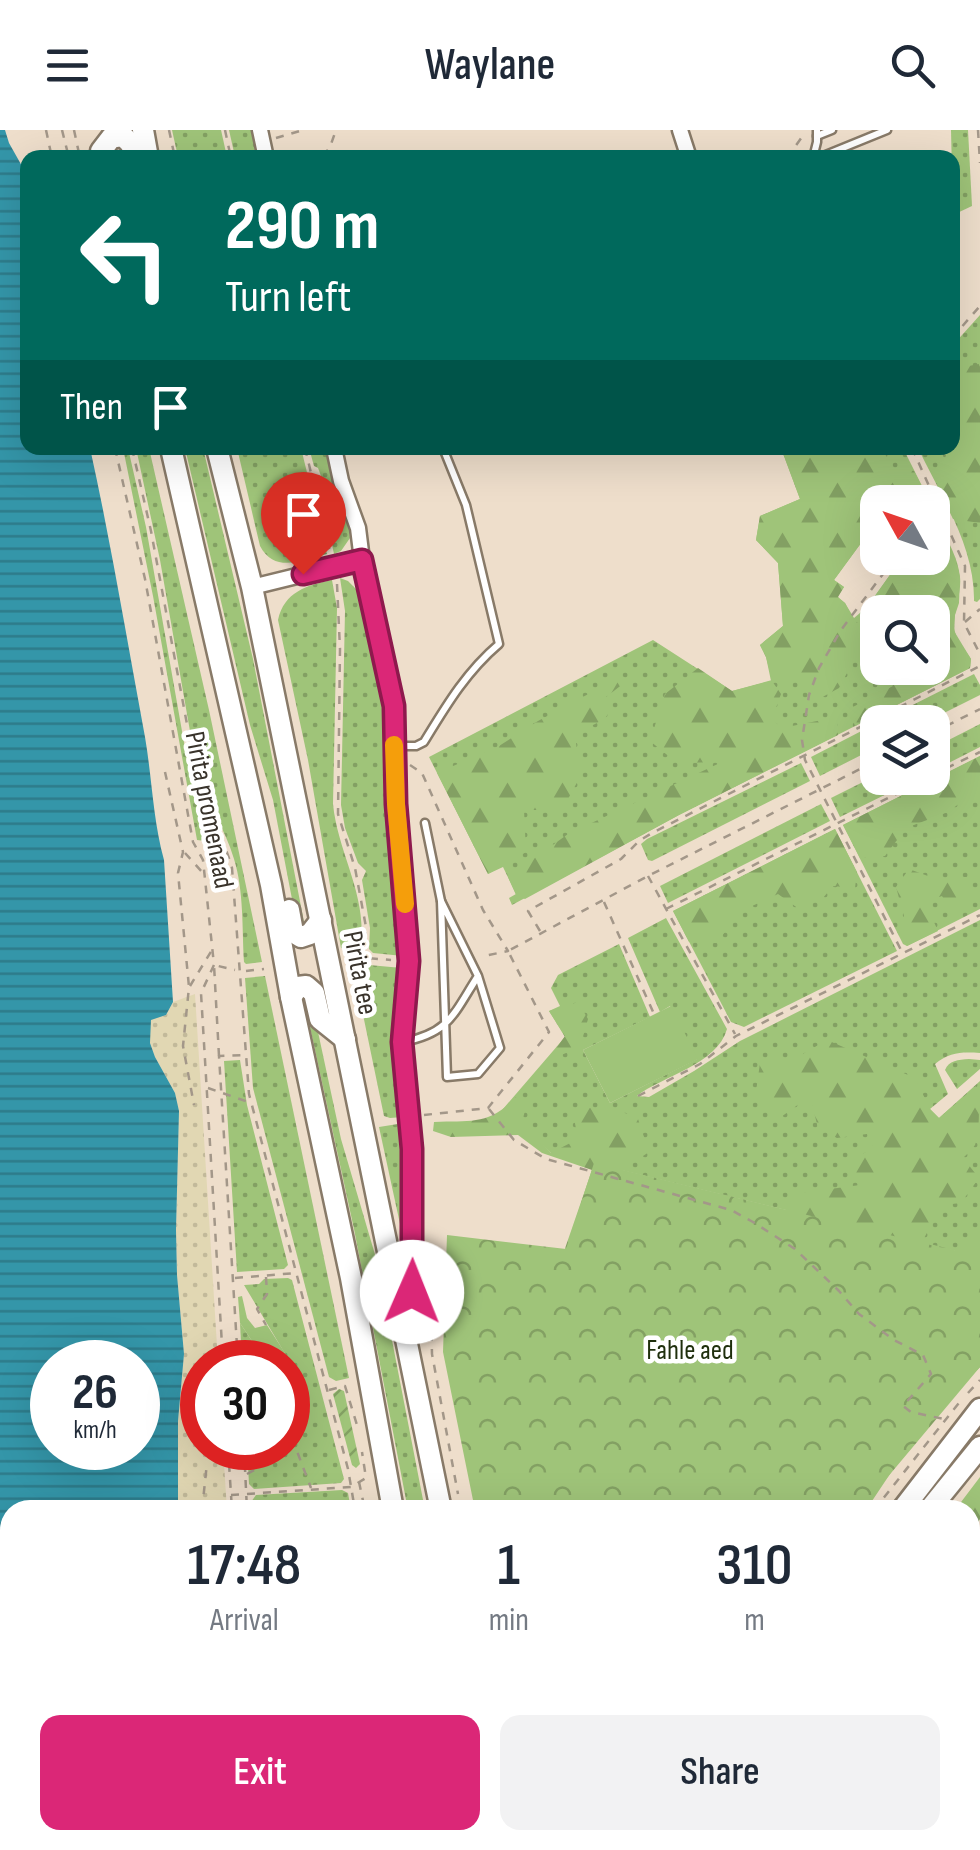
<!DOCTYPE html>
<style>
:root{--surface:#fff;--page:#f2f2f3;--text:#1f2937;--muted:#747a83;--accent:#db2777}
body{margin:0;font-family:"Sofia Sans Condensed",sans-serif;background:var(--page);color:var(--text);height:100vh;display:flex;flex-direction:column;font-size:38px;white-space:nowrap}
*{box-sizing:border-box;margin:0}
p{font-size:32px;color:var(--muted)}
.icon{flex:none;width:55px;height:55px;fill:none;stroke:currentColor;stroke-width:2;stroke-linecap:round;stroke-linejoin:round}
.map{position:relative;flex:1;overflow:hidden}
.sheet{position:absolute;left:0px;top:1370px;width:980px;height:350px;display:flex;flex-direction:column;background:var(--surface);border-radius:30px 30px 0 0;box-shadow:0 10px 40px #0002}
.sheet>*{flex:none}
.banner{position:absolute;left:20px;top:20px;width:940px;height:305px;border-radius:20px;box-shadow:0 10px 40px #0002;background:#00695c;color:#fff;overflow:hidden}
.needle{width:65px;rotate:310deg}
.tools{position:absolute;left:860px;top:355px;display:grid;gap:20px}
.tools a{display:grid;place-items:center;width:90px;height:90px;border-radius:20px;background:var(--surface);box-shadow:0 10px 40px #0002;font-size:50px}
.speed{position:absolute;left:30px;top:1210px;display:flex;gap:20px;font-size:50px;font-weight:700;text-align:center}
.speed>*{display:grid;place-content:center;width:130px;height:130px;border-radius:50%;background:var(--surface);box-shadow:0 10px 40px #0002;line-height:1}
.speed small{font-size:25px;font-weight:400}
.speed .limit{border:15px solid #d22;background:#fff;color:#111}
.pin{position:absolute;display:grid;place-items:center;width:85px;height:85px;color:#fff;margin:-102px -42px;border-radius:50% 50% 50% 0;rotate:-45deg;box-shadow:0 0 10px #0007}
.pin .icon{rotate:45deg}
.me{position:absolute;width:110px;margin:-55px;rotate:1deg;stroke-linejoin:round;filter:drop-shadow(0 0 8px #0008)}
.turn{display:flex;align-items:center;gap:35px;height:210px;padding:0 40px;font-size:45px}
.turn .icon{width:130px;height:130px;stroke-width:2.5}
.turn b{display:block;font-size:70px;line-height:85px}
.then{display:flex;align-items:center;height:95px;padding:0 40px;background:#0003;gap:20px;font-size:38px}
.eta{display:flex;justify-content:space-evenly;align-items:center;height:170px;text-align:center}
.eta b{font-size:60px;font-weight:600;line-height:70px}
.action{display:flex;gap:20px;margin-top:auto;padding:20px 40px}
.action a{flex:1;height:115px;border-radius:20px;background:var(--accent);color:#fff;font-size:40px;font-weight:600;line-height:115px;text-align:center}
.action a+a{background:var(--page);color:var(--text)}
header{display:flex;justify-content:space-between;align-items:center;height:130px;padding:0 40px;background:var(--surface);font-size:45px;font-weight:600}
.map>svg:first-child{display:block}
.grass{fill:url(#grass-dots);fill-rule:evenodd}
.forest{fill:url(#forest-firs)}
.sand{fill:url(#sand-dots)}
.park{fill:url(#park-crowns)}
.garden{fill:url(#garden-furrows)}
.pitch{fill:#9fc479}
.water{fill:url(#water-rules);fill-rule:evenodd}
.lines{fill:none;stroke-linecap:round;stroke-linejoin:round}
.lane-casing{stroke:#887a68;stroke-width:11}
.street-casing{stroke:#887a68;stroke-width:19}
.secondary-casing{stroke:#887a68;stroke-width:25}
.primary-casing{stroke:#887a68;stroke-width:25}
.path{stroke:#a39789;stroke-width:2.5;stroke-dasharray:8 8;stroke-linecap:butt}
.lane{stroke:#fff;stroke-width:6}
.street{stroke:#fff;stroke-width:14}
.secondary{stroke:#fff;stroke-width:20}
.primary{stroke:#fff;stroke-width:20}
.route-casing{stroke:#8e194d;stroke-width:25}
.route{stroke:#db2777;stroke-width:18}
.slow{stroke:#f59e0b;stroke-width:18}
.labels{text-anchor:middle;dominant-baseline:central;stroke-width:9;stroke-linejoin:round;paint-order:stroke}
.street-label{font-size:28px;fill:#39332b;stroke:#fff}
.park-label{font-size:28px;fill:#1f2f0d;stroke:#fff}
</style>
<header><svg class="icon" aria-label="menu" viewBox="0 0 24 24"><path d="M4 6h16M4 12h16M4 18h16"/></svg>Waylane<svg class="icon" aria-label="search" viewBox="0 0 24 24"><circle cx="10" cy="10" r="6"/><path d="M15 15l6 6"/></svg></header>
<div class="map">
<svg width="980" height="1720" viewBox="0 0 980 1720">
<defs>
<pattern id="grass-dots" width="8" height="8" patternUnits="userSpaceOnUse" patternTransform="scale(2.5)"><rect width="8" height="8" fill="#9fc479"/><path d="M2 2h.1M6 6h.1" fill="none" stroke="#83a063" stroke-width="1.8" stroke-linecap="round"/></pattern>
<pattern id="forest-firs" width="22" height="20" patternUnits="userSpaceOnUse" patternTransform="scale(2.5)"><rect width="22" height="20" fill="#9fc479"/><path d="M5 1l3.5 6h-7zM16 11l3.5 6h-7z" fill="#83a063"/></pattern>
<pattern id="sand-dots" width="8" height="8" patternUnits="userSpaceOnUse" patternTransform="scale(2.5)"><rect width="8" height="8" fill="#e1d7b3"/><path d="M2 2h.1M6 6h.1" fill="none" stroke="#c2b99a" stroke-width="1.8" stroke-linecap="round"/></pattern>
<pattern id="park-crowns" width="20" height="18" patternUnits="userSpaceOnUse" patternTransform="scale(2.5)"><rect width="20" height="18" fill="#9fc479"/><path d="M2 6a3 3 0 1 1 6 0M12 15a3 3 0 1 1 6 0" fill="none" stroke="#83a063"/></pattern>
<pattern id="garden-furrows" width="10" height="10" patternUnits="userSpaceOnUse" patternTransform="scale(2.5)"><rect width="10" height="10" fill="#9fc479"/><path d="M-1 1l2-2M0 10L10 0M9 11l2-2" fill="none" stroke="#83a063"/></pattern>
<pattern id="water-rules" width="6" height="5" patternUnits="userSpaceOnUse" patternTransform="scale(2.5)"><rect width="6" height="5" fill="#3496a9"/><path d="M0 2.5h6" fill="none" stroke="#2d7b8a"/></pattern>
</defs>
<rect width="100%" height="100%" fill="#eedecb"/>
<g class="grass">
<polygon points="172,0 221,0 227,27 178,27"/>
<polygon points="229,0 252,0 258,27 235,27"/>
<polygon points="951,0 968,0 972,76 953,85"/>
<path d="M980,185V469L977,472L974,471C975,416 941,366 918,318H952L953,215Z"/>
<polygon points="123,318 128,318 146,397 188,635 199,673 227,731 230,748 228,745 218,746 218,741 224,737 223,731 208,733 205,711 197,710 153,466"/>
<path d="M136,318H149L209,580L262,832L246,834L244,832C242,799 244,761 234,729C225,698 206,672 197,641L160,430Z"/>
<polygon points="185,318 203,318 253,529 304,792 301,796 296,790 273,670 250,595"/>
<path d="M237,318H301L327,424C302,430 275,444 260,416Z"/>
<polygon points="309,318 329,318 347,383 350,408 341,421 334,424 319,354 321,346 318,338 314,336"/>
<path d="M781,318H903L926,364L922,372H878L877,394H875L834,450L844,457L837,467L845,473L854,488L867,477L902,428H932L933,393L940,395C948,411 958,428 960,447C962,464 951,487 955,502C957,510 966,521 971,529L970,538L679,685L512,775L509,768L516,764L503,737L488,744L429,627L653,510L732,561L771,551L766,527L760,515L783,496L778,433L756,410L760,386L800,369ZM878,482H932V538H878Z"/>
<path d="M340,448L348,451L358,461C371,505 386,564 385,609C385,626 380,641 389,656L403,826L373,823L369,819L370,798L362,750L366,741L358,733L345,698L341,675L345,481Z"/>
<path d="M332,450L337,478L333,674C338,724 367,763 361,817L352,821L341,818L308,630L278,490C284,462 307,455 332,450Z"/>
<polygon points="974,544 980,555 980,565 926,592 879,592"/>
<polygon points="877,593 877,617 820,646 811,627"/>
<polygon points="980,594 980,617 933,641 933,618"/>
<polygon points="980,626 980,779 907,816 903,814 843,695"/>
<polygon points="801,633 810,651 652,731 648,730 641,714 647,709"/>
<polygon points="877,645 878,648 919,648 840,687 831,668"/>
<polygon points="821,674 830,691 668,773 660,756"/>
<polygon points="835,699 897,821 744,897 731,892 673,781"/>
<path d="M666,788L727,899C717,935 662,946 637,966L649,967L694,941L740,911L980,790V923C961,922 950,922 935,934L948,964L930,979L939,988L980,951V1127L551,1023L503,979L565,907L549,881L560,876L551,858L558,845L619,814L650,887L583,920L610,973L697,929L670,876L660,882L628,808Z"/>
<polygon points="358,834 402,838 396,923 403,987 390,988 384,986 355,846"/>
<polygon points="265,846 349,1248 336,1251 329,1247 253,958 245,848"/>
<polygon points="307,871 312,874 341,1009 376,1128 425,1380 408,1380 354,1099 305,874"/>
<path d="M969,929L980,930V939L957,959L945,940C949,930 958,930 969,929Z"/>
<polygon points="240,930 247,975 288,1135 284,1139 237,1142 224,931"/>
<polygon points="404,993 408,1029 408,1115 405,1117 379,997"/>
<polygon points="288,1148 292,1150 344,1349 341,1353 254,1359 249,1354 247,1318 288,1318 288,1250 293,1237 244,1155 259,1154 264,1149"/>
<polygon points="240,1193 266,1232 242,1232"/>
<polygon points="342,1360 348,1363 351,1380 251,1380 251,1372 256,1365"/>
</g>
<g class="forest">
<polygon points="979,234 980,237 980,393 953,389 937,356 946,325 933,318 952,318 953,239"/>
<polygon points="781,318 881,318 894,338 914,341 926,364 922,372 878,372 877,394 875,394 834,450 844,457 838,467 845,473 853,489 869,502 839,558 817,570 804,549 772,551 781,564 772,589 782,598 837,587 838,605 679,685 525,769 516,765 508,747 568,704 722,632 677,633 650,611 665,564 698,538 732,561 772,550 766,527 760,515 783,496 778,433 756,410 760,386 800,369"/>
<polygon points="955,427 960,447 959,473 955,485 954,501 971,529 970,538 855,596 849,579 893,556 885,538 932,538 932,482 878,482 877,498 871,494 867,477 902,428 930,428 932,435"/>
<polygon points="622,546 628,550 606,567 610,580 605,589 575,604 580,647 562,680 524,680 526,722 488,744 437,643 499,616 538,591"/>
<polygon points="980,626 980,658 948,682 906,698 885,726 860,728 843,695"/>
<polygon points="835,699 857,742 855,758 833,756 823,768 799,779 778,764 739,782 717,813 689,812 673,781"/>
<polygon points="909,739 936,749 966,747 972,763 954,786 942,766 925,772 938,801 907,816 897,802 904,786 896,757"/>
<polygon points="578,872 588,889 580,917 559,926 555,920 565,906 549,881"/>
<path d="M827,910L915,948L930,979L939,988L976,956C980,970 980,1001 975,1015C972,1020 967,1024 963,1028L979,1048L961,1073L942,1075L922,1112L958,1121L980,1095V1237L924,1293L866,1380H475L592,1040L542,1023L518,1005L451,1007L433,1001L434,992C472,990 489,996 517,966L526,977L522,992L551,1023L578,1009L572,978H604L637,986L649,1022L622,1040L786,1080L800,1063L860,1055L849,1029L874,1019L867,1004L837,1008L818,998L810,966L781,987L755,969L760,933L794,929Z"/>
<polygon points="980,1347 980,1389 970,1405 970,1380 955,1380"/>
<polygon points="772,1710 932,1710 928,1720 798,1720"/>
</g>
<g class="sand">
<polygon points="195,864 218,1232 202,1232 202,1318 223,1318 227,1380 178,1380 178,1291 184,1224 177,1145 176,1100 179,981 175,963 155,927 150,913 150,889 166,885 173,872"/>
<polygon points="160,1710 246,1710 247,1720 158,1720"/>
</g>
<g class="park">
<polygon points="594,1033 980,1127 980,1237 860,1380 475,1380 443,1222 447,1105 566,1119"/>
<polygon points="242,1166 247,1188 255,1198 267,1195 294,1237 288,1250 288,1232 266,1232 240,1193 238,1167"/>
<polygon points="980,1562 980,1720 945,1720 948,1710 970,1710 970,1578"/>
<polygon points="246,1710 392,1710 394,1720 247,1720"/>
<path d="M583,1710H651C646,1713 641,1718 635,1720C624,1720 593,1716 583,1710Z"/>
</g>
<polygon class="garden" points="339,1259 344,1261 360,1334 356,1338 352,1335 333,1264"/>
<polygon class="pitch" points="671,876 698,929 610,973 583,920"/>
<path class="water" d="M0,0H5L9,13L27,45L28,318H90C111,413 127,510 145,607C152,648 153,690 164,730L173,872L166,885L151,890L150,913L155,927L175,963L179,981L176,1100L177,1145L184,1224L178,1291V1380H10V1710H160L158,1720H0ZM52,1232H138V1318H52Z"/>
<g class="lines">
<g class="lane-casing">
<g id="lane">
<polyline points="817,6 832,0"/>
<polyline points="813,28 817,12 817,0"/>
<polyline points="818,28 887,0"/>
<path d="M396,616H416L424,612C446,576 466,542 499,514L466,375L443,318"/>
<polyline points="425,693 441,771"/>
<path d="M403,912C450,903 454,883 478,846L500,918L478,944L447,947L441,771L478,846"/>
<polyline points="409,1710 410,1720"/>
</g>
</g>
<g class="street-casing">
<g id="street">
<polyline points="260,0 266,28"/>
<polyline points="680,0 689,28"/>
<polyline points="334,318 341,351 358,398 362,430 394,576 396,674 409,831 403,877 402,912 412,1019 413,1132 410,1202"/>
<polyline points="252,457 362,430"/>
</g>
</g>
<g class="secondary-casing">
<g id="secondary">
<polyline points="143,0 148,28"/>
<polyline points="101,21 111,8 123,6 131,14 135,28"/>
<polyline points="171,318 271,755 291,867 351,1148 393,1380"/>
<polyline points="217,318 252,457 441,1380"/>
<polyline points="289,780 293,802 301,807 310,804 321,790"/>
<polyline points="291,867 298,857 306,856 314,863 320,889 345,909"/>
<polyline points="465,1710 467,1720"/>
<polyline points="511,1710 514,1720"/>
</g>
</g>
<g class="primary-casing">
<g id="primary">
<polyline points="902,1380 980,1279"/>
<polyline points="929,1380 980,1317"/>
<polyline points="691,1720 698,1710"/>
<polyline points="714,1720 720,1710"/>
</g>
</g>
<g class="path">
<polyline points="46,0 52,28"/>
<polyline points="62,0 69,28"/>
<polyline points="74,0 80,28"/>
<polyline points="169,0 175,28"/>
<polyline points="225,0 231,28"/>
<polyline points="978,0 980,33"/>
<polyline points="276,8 303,0"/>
<polyline points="323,26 330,17 336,0"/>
<polyline points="787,28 804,4"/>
<polyline points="791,28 803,22"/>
<polyline points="952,208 980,176"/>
<polyline points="115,318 145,449 193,712 203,730 214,835 201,863 223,1232"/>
<path d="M132,318L151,401L200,664C210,689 225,712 232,738L249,964L348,1339L355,1380"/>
<polyline points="305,318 330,422"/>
<polyline points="912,318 965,436 964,493 980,524"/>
<polyline points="895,428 841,500 819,538 809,565 802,610 805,630 903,824"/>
<polyline points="337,454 340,519 338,684 355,738 366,797 365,813 360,828"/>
<polyline points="965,492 980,479"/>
<polyline points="932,603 980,579"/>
<polyline points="410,635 422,643 483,780 508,821 484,826"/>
<polyline points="165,642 183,722 178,743 189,857 183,916 194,975"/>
<polyline points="932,645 980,622"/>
<polyline points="185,723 203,743"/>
<polyline points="648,746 735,904"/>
<polyline points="604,772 654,884"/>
<polyline points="666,779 928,648"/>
<polyline points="540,801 528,781 621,729 639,711 652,703 980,536"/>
<polyline points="354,827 391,830"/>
<polyline points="246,841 264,839"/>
<polyline points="350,842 354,827"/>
<polyline points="190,856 212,820"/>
<polyline points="219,926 214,835 235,840"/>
<polyline points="208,958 251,973"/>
<polyline points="638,966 700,934 736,906 980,785"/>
<polyline points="489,979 514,1010 546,1029 731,1080 753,1092 795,1119 839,1161 859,1184 894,1210 923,1225 931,1244 903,1276 911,1282 944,1289"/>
<polyline points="424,985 488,978 549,902 508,821 648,746 878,630"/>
<polyline points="430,1139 432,1224 458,1364"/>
<polyline points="266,1147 267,1164 257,1179 266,1195"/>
<polyline points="235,1148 296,1143"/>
<polyline points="238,1232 219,926 244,925"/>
<polyline points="329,1260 345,1256 357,1295"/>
<polyline points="968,1263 980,1250"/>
<polyline points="288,1311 295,1316 311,1358"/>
<polyline points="228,1318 232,1380"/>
<polyline points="244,1318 247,1380"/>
<polyline points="247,1344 273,1330 279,1318"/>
<polyline points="359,1352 365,1380"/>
<polyline points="231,1365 351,1357 366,1348 362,1322"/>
<polyline points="202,1380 207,1333"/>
<polyline points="874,1380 962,1269"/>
<polyline points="980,1695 977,1704 980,1716"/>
<polyline points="203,1710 204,1720"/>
<polyline points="252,1710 252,1720"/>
<polyline points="269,1710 272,1720"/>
<polyline points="548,1710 559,1720"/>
<polyline points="316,1720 318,1710"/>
<polyline points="665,1720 672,1714"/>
<polyline points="760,1720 766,1715 776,1720"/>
</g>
<use href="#lane" class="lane"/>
<use href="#street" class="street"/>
<use href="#secondary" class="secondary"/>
<use href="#primary" class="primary"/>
</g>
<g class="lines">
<g class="route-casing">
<polyline id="route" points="303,444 362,430 394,576 396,674 409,831 402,912 412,1019 412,1162"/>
</g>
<use href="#route" class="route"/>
<polyline class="slow" points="394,615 396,674 405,774"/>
</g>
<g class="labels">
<g class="street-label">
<text transform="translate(209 680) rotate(79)">Pirita promenaad</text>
<text transform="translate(360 843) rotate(79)">Pirita tee</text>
</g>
<g class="park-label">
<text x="690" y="1220">Fahle aed</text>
</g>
</g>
</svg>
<div class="tools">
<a><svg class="needle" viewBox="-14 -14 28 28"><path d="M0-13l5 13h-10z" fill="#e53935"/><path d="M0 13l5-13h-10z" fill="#747a83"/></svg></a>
<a><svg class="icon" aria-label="search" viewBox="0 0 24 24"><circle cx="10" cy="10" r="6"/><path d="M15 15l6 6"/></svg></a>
<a><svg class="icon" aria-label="layers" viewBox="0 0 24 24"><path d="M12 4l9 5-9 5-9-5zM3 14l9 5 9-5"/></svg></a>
</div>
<div class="speed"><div>26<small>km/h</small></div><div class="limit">30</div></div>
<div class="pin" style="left:303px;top:444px;background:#d93025"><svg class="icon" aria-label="arrive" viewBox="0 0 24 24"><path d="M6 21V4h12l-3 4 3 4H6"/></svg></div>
<svg class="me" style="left:412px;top:1162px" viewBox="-20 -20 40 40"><circle r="19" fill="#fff"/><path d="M0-13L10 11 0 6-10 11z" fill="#db2777"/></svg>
<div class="banner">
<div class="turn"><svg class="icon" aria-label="left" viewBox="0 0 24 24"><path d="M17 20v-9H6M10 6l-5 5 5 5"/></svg><div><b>290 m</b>Turn left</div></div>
<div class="then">Then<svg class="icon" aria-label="arrive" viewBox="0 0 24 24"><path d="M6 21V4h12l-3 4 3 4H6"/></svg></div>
</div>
<section class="sheet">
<div class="eta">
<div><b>17:48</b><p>Arrival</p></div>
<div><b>1</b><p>min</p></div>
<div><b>310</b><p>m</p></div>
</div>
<div class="action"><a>Exit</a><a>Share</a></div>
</section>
</div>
